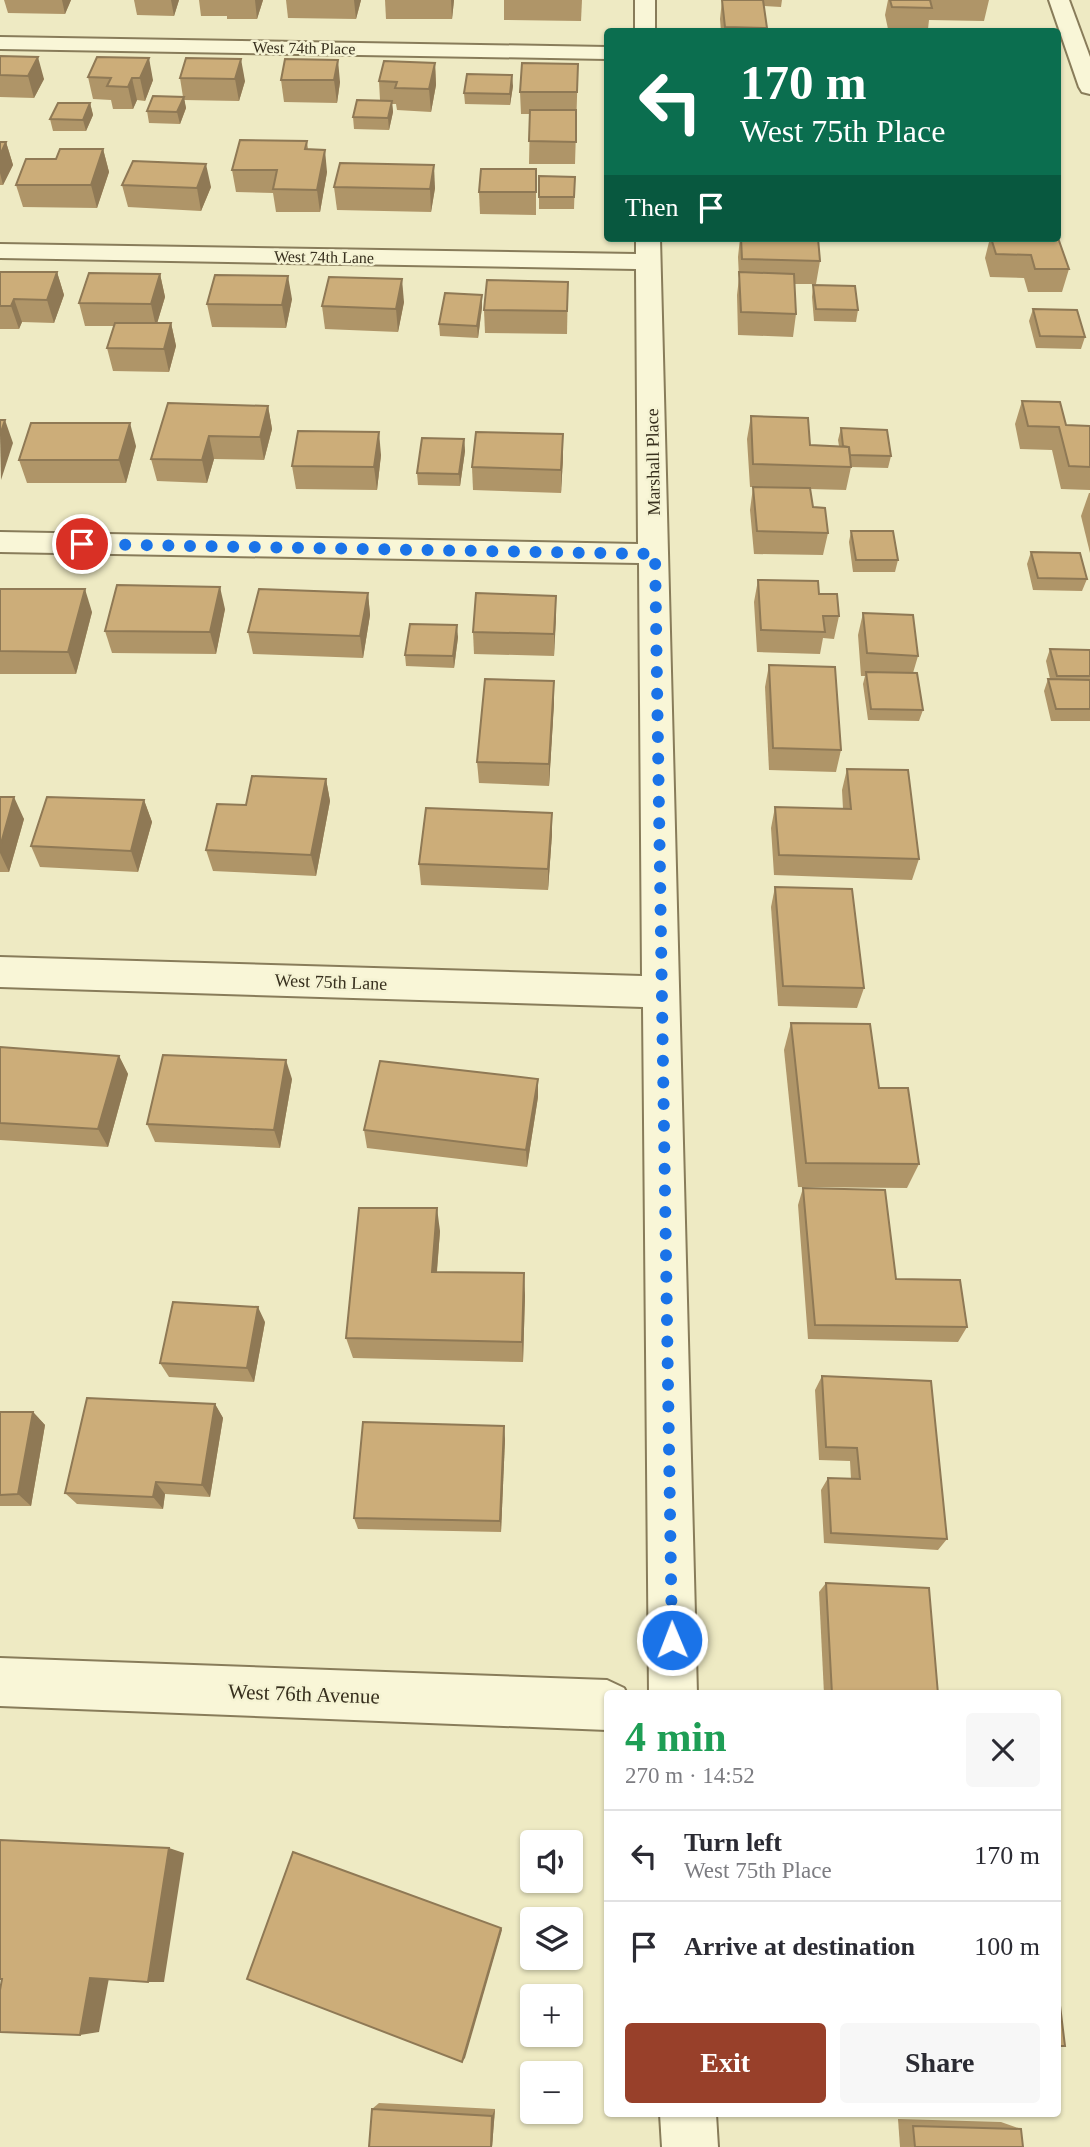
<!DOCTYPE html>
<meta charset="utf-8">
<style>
:root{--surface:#fff;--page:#f7f7f7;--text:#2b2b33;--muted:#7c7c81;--line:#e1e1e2;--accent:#98402a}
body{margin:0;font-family:"Times New Roman",serif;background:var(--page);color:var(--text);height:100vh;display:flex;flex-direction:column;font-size:26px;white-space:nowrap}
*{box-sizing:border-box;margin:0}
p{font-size:23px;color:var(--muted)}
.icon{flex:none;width:38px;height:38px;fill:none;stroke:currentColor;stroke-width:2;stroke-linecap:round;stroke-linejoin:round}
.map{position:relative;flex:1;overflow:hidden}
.panel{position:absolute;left:604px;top:1690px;width:457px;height:427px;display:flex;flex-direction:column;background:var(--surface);border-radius:7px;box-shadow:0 2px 5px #0004}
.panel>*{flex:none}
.guide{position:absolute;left:604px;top:28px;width:457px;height:214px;border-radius:7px;box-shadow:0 2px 5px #0004;background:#0b6e4f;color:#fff;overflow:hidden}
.controls{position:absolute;left:520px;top:1830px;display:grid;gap:14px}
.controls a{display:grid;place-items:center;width:63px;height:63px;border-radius:7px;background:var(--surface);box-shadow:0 2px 5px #0004;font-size:35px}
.pin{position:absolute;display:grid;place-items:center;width:60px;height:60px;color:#fff;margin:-30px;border:4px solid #fff;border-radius:50%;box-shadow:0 2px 7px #0007}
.me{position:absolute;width:77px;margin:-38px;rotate:359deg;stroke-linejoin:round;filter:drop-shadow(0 0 5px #0008)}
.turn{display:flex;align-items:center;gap:24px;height:147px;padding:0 21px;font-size:32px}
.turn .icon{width:91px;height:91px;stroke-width:2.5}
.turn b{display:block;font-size:49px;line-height:60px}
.then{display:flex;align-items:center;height:66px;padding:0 21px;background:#0003;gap:14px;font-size:26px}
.round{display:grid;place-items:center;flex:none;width:74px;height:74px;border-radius:7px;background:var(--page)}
.head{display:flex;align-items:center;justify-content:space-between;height:119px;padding:0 21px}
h1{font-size:42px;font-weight:600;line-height:52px;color:#1e9e55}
.action{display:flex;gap:14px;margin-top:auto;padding:14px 21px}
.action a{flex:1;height:80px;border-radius:7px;background:var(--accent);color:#fff;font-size:28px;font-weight:600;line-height:80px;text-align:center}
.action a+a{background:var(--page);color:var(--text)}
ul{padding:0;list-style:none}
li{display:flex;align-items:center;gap:21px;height:91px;padding:0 21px;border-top:2px solid var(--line)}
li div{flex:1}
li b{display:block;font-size:26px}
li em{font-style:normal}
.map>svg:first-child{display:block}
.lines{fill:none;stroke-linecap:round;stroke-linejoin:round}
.street-casing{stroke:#887c5a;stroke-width:4}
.street{fill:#f9f6d7;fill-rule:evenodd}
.wall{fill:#af9568}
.shaded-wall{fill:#8f7955}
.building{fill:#ccad79;stroke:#8f7955;stroke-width:2}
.route{stroke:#1a73e8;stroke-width:12;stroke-dasharray:0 21.6}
.labels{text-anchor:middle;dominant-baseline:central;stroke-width:5;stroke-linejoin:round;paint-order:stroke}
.far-street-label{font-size:16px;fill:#38301e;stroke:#f5f3d3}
.street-label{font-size:18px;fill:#38301e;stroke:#f5f3d3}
.near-street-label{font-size:21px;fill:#38301e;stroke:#f5f3d3}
</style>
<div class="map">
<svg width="1090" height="2147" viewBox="0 0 1090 2147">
<rect width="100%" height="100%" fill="#eeeac3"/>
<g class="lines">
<g class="street-casing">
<g id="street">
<rect x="635" y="0" width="20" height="32"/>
<polygon points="1049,0 1069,0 1090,57 1090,94 1082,92 1079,87"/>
<polygon points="0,37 607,47 607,59 0,49"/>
<polygon points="636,238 660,238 697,1694 649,1694 643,1007 0,987 0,957 642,976 639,563 0,552 0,532 638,544 636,269 0,258 0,244 636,254"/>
<polygon points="0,1658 607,1680 624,1688 627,1694 607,1694 607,1730 0,1706"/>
<polygon points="660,2114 716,2114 718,2147 662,2147"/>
</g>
</g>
<use href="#street" class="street"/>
</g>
<g class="wall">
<polygon points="4,0 71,0 65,14 8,13"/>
<polygon points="134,0 179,0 174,16 137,15"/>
<polygon points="199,0 263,0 257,19 227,19 227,16 201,16"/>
<polygon points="286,0 361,0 356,19 288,18"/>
<polygon points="385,0 454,0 452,19 386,19"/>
<polygon points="504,0 582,0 581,21 504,20"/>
<polygon points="722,0 793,0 782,0 781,7 764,6 766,32 721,32 720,19"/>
<polygon points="888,0 989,0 984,21 929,20 928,29 888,29 885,15"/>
<polygon points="0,56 44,79 34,98 0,97"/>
<polygon points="97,57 153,80 145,101 137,100 133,109 113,109 111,100 93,99 88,77"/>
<polygon points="186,58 245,81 239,101 184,100 186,108 180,124 149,123 147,111 183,97 180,78"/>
<polygon points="285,59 340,82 337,103 284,102 281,80"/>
<polygon points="435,63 436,85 431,112 397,110 396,104 392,104 393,112 389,130 354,129 353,117 380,100 379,81"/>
<polygon points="578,64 575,164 529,164 530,114 521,114 520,92"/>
<polygon points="513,86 510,105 465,104 464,93"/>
<polygon points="90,103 93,115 86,131 53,131 50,119"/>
<polygon points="307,141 308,149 327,172 320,212 276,212 273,193 236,192 232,170"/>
<polygon points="0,142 6,142 13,165 3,185 0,185"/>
<polygon points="103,149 109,172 97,208 23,207 16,185"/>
<polygon points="536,169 536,215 480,214 479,192"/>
<polygon points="539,176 575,177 574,209 539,209"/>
<polygon points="122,185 211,187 201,211 128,207"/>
<polygon points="334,187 435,188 431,212 337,210"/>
<polygon points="740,238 820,261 816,284 794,284 796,314 793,337 738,335 737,295 739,278 738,257"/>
<polygon points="990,238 1057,238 1069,269 1062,292 1028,292 1024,278 990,277 985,258"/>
<polygon points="0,272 57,272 64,295 54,323 22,322 19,329 0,329"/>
<polygon points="160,274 165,297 157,323 171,323 176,346 169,372 113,371 107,348 114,326 85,326 79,303"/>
<polygon points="568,282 567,334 485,333 484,310"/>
<polygon points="813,285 858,310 856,322 814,321 812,297"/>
<polygon points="292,299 286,328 212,327 207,304"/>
<polygon points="404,302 398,332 325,329 322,306"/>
<polygon points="482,307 478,338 440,336 439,324"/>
<polygon points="1033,309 1085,337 1081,349 1036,348 1029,321"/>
<polygon points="1022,401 1066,425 1090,426 1090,490 1061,489 1052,450 1020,449 1015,424"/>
<polygon points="268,406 272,429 264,460 214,459 207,483 157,481 151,459"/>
<polygon points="751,416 810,445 839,446 838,440 841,428 891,456 888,468 851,467 846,490 810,489 813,507 828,533 823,555 754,554 750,510 753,487 750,487 747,439"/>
<polygon points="464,439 465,451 460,486 418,485 417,473"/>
<polygon points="136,446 126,483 27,483 19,460"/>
<polygon points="381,455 377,490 296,489 292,466"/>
<polygon points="563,457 561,493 473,490 472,467"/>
<polygon points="1089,493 1090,493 1090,553 1081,516"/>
<polygon points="851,531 898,560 895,572 853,572 849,542"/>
<polygon points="1031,552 1087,579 1082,591 1033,590 1027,564"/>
<polygon points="758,580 819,594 839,616 834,639 823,638 820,654 757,652 754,602"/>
<polygon points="0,589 92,612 76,674 0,674"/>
<polygon points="368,593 370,615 363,658 253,654 248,632"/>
<polygon points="556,596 554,656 474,654 473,632"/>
<polygon points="225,609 216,654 112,653 105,631"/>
<polygon points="863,613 918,656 913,673 923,710 919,721 868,720 863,684 865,676 861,676 858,635"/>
<polygon points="458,637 454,668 406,666 405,655"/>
<polygon points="1050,649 1090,650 1090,721 1051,721 1044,691 1048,679 1050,679 1046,661"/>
<polygon points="769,665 841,750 836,772 769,770 765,687"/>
<polygon points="554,703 549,786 479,783 477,762"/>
<polygon points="847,769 919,859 912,880 774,875 771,828 775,807 843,809 842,790"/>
<polygon points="326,779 330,801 316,876 213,871 206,850 246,805"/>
<polygon points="0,797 24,819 9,872 0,872"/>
<polygon points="144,800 152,822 138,872 40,867 31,846"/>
<polygon points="552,813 552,834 548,890 421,885 419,864"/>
<polygon points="775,887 864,988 857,1008 778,1006 771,907"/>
<polygon points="791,1023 879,1088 919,1164 907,1188 798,1187 784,1050"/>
<polygon points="0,1047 119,1056 128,1074 108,1147 0,1140"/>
<polygon points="292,1079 280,1148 155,1142 147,1124"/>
<polygon points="538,1097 527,1167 367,1148 364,1130"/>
<polygon points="803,1188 896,1279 967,1327 958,1342 808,1339 798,1205"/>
<polygon points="440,1231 437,1272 525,1295 523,1362 353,1358 346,1338"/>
<polygon points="265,1322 254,1382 169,1377 160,1363"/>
<polygon points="822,1376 947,1539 938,1550 824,1543 821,1490 828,1478 851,1479 850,1461 819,1460 815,1390"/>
<polygon points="215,1404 223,1418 210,1497 165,1494 163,1509 77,1504 65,1493"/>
<polygon points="0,1412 33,1412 45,1425 31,1506 0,1506"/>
<polygon points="505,1439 501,1532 358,1529 354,1518"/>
<polygon points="826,1583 938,1694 824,1694 819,1592"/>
<polygon points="379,2103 495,2109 492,2147 369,2147 372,2109"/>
<polygon points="898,2119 1001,2122 1021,2129 1023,2147 900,2147"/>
</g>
<g class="shaded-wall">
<polygon points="62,0 71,0 65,14"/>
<polygon points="171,0 179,0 174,16"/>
<polygon points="255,0 263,0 257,19"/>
<polygon points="354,0 361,0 356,19"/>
<polygon points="451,0 454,0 452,19"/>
<polygon points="38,57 44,79 34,98 28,76"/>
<polygon points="149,58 153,80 145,101 140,78"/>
<polygon points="241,59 245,81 239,101 235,79"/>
<polygon points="338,60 340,82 337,103 334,80"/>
<polygon points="435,63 436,85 431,112 429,89"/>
<polygon points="512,75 513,86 510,105 510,94"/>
<polygon points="132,78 137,100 133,109 128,87"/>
<polygon points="184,97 186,108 180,124 177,112"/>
<polygon points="392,101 393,112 389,130 388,118"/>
<polygon points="90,103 93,115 86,131 83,120"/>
<polygon points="6,142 13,165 3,185 0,173 0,155"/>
<polygon points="103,149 109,172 97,208 91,185"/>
<polygon points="325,150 327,172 320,212 317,190"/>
<polygon points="206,164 211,187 201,211 197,188"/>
<polygon points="434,165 435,188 431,212 430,189"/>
<polygon points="57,272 64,295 54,323 47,300"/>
<polygon points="160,274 165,297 156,327 151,304"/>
<polygon points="288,276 292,299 286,328 282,305"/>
<polygon points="402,279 404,302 398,332 396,309"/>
<polygon points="482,295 482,307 478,338 477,326"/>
<polygon points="14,299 22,322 19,329 11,306"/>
<polygon points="171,323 176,346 169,372 164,349"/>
<polygon points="268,406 272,429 264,460 260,437"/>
<polygon points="5,420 13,443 1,480 0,435"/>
<polygon points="130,423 136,446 126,483 119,460"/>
<polygon points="379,432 381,455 377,490 374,467"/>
<polygon points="563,434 563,457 561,493 561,470"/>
<polygon points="209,436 214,459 207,483 202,460"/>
<polygon points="464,439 465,451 460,486 459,474"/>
<polygon points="220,587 225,609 216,654 210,632"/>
<polygon points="85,589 92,612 76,674 68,652"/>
<polygon points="368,593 370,615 363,658 360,636"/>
<polygon points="556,596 556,618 554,656 554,634"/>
<polygon points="457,625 458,637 454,668 453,656"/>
<polygon points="554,681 554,703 549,786 549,764"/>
<polygon points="326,779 330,801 316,876 311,855"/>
<polygon points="14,797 24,819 9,872 0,853 0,847"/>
<polygon points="144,800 152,822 138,872 131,851"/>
<polygon points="552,813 552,834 548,890 548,869"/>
<polygon points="119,1056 128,1074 108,1147 98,1129"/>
<polygon points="286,1060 292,1079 280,1148 274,1130"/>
<polygon points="538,1079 538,1097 527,1167 526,1150"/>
<polygon points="437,1208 440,1231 435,1293 432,1272"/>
<polygon points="524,1273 525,1295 523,1362 522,1342"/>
<polygon points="258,1307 265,1322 254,1382 247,1368"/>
<polygon points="215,1404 223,1418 210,1497 202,1485"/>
<polygon points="33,1412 45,1425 31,1506 18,1494"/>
<polygon points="504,1426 505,1439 501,1532 500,1521"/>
<polygon points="156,1482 165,1494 163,1509 153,1497"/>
<polygon points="169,1848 184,1853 164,1982 148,1982"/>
<polygon points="501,1928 502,1930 465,2058 462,2062"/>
<polygon points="90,1978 109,1978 99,2032 80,2035"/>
<polygon points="495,2109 492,2147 491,2147 492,2116"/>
</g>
<g class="building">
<polygon points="722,0 763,0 767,28 725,27"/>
<polygon points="890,0 930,0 932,8 892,7"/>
<rect x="780" y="30" width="32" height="2"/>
<polygon points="0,56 38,57 28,76 0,75"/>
<polygon points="97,57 149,58 140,78 132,78 128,87 107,86 111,78 88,77"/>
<polygon points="186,58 241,59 235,79 180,78"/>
<polygon points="285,59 338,60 334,80 281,80"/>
<polygon points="384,61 435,63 429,89 395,88 397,82 379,81"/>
<polygon points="522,63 578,64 577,92 520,92"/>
<polygon points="467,74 512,75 510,94 464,93"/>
<polygon points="153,96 184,97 177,112 147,111"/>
<polygon points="357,100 392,101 388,118 353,117"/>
<polygon points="58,103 90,103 83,120 50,119"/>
<polygon points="530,110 576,110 576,142 529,141"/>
<polygon points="240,140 307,141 305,149 325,150 317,190 273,189 277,170 232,170"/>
<polygon points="0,142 6,142 0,155"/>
<polygon points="60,149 103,149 91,185 16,185 26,159 56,159"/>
<polygon points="133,161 206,164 197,188 122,185"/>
<polygon points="340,163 434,165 430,189 334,187"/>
<polygon points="481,169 536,169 536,192 479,192"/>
<polygon points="539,176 575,177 574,197 539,197"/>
<polygon points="1057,235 1069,269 1035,269 1031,255 996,254 991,238 1057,238"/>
<polygon points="741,238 818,238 820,261 742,259"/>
<polygon points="0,272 57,272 47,300 14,299 11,306 0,306"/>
<polygon points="739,272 794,274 796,314 741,312"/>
<polygon points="89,273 160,274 151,304 79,303"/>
<polygon points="215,275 288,276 282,305 207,304"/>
<polygon points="329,277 402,279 396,309 322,306"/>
<polygon points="487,280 568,282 567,311 484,310"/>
<polygon points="813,285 855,286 858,310 816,309"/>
<polygon points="445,293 482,295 477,326 439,324"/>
<polygon points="1033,309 1077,310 1085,337 1040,336"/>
<polygon points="115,323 171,323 164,349 107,348"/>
<polygon points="1022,401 1060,402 1066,425 1090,426 1090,467 1069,466 1059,427 1028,426"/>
<polygon points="168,403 268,406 260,437 209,436 202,460 151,459"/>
<polygon points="751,416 808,418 810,445 849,447 851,467 753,464"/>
<polygon points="0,420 5,420 0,435"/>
<polygon points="31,423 130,423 119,460 19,460"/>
<polygon points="841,428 887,430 891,456 850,455 849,447 843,446"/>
<polygon points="298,431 379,432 374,467 292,466"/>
<polygon points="476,432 563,434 561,470 472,467"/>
<polygon points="422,438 464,439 459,474 417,473"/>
<polygon points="753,487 810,488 813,507 825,508 828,533 757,531"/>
<polygon points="851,531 893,531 898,560 856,560"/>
<polygon points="1031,552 1080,553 1087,579 1038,578"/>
<polygon points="758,580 818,581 819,594 837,594 839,616 823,616 825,632 761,630"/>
<polygon points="117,585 220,587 210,632 105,631"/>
<polygon points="0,589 85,589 68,652 0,651"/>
<polygon points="259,589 368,593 360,636 248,632"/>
<polygon points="476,593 556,596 554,634 473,632"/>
<polygon points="863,613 913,615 918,656 867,653"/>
<polygon points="410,624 457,625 453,656 405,655"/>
<polygon points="1050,649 1090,650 1090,676 1057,676"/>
<polygon points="769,665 835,667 841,750 773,748"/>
<polygon points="866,672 917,673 923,710 871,709"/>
<polygon points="485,679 554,681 549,764 477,762"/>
<polygon points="1048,679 1090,680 1090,709 1056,709"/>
<polygon points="847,769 908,770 919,859 779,855 775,807 851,809"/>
<polygon points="252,776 326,779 311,855 206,850 217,804 246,805"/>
<polygon points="0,797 14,797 0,847"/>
<polygon points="47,797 144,800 131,851 31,846"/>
<polygon points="426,808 552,813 548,869 419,864"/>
<polygon points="775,887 852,889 864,988 783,986"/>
<polygon points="791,1023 870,1024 879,1088 908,1088 919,1164 806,1163"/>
<polygon points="0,1047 119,1056 98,1129 0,1123"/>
<polygon points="163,1055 286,1060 274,1130 147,1124"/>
<polygon points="380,1061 538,1079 526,1150 364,1130"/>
<polygon points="803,1188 885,1190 896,1279 960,1280 967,1327 815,1325"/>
<polygon points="359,1208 437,1208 432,1272 524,1273 522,1342 346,1338"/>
<polygon points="173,1302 258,1307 247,1368 160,1363"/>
<polygon points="822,1376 931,1381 947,1539 831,1533 828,1478 860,1479 857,1448 826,1447"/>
<polygon points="87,1398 215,1404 202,1485 156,1482 153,1497 65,1493"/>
<polygon points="0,1412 33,1412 18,1494 0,1495"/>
<polygon points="363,1422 504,1426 500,1521 354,1518"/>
<polygon points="826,1583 929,1588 938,1694 832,1694"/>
<polygon points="0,1840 169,1848 148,1982 90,1978 80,2035 0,2032 0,1990 2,1979 0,1979"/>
<polygon points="293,1852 501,1928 462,2062 247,1979"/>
<polygon points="1057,1981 1065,2046 1057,2046"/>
<polygon points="372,2109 492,2116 491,2147 369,2147"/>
<polygon points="913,2126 1021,2129 1023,2147 915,2147"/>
</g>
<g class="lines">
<polyline class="route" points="82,544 655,554 672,1640"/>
</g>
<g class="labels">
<g class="far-street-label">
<text transform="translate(304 48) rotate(1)">West 74th Place</text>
<text transform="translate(324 257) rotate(1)">West 74th Lane</text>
</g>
<g class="street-label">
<text transform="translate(653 462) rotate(-91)">Marshall Place</text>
<text transform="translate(331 982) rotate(2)">West 75th Lane</text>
</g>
<g class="near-street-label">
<text transform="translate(304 1694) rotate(2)">West 76th Avenue</text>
</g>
</g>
</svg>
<div class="controls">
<a><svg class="icon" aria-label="sound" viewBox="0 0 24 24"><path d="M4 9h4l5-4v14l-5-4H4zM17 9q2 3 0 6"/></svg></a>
<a><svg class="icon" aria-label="layers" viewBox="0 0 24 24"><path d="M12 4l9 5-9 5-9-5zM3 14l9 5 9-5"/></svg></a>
<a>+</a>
<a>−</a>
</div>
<div class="pin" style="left:82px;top:544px;background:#d93025"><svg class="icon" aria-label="arrive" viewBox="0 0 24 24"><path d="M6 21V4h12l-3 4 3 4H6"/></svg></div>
<svg class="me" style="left:672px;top:1640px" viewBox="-20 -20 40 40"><circle r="17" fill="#1a73e8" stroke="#fff" stroke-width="3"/><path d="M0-11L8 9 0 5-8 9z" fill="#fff"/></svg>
<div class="guide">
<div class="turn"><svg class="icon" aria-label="left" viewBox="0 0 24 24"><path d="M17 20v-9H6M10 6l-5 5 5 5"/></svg><div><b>170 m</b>West 75th Place</div></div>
<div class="then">Then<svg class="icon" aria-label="arrive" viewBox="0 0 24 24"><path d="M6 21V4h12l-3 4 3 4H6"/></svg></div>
</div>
<section class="panel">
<div class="head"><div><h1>4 min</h1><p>270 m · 14:52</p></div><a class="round"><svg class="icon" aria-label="close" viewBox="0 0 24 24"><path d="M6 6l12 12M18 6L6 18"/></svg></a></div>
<ul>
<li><svg class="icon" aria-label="left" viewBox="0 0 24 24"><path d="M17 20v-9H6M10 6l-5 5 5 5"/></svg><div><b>Turn left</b><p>West 75th Place</p></div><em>170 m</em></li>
<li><svg class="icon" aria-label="arrive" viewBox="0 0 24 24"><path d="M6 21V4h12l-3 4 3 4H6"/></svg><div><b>Arrive at destination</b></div><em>100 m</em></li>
</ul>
<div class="action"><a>Exit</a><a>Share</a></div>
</section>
</div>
